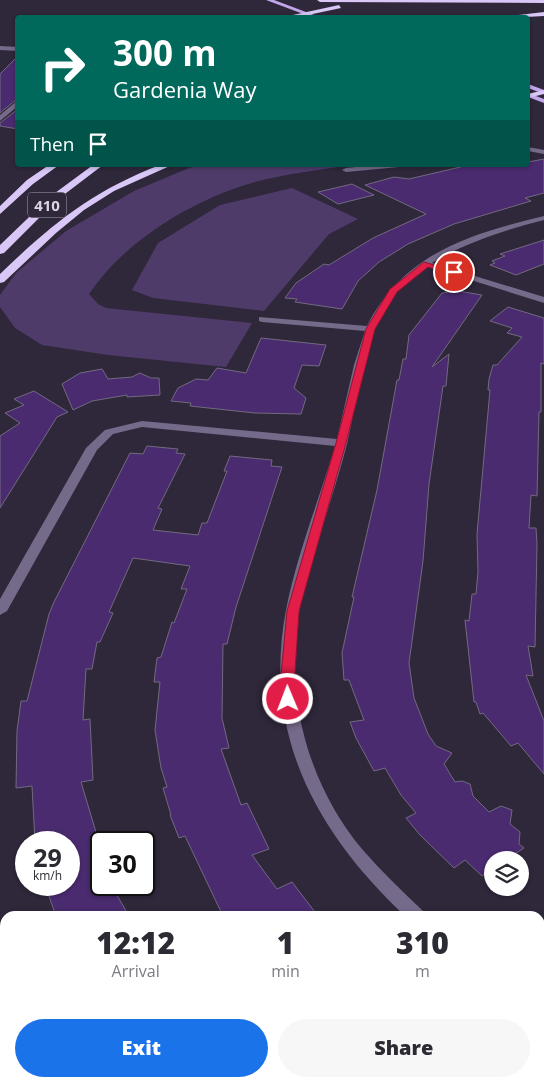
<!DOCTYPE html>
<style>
:root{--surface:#fff;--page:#f7f7f7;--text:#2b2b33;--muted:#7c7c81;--accent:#1a73e8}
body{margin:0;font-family:"Open Sans",sans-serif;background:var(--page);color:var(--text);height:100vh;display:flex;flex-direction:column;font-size:19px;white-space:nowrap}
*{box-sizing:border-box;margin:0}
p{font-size:16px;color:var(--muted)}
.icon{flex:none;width:28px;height:28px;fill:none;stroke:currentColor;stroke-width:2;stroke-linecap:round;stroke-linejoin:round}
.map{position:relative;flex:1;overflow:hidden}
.panel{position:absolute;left:0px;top:911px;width:545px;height:176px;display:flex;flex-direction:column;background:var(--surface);border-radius:15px 15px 0 0;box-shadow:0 1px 4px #0004}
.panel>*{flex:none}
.guide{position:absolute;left:15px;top:15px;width:515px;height:152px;border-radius:5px;box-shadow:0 1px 4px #0004;background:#00695c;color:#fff;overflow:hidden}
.controls{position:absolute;left:484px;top:851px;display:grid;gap:10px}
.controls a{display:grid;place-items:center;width:45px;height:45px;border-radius:50%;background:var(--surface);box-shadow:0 1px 4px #0004;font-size:25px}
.speed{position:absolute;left:15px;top:831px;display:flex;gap:10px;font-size:25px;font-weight:700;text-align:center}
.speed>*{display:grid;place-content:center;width:65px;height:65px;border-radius:50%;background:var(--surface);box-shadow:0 1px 4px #0004;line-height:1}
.speed small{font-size:12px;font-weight:400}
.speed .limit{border:2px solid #111;border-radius:8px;background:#fff;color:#111}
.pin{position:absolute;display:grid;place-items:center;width:42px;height:42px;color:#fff;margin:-21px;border:2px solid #fff;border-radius:50%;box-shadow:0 1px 5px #0007}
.me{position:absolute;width:55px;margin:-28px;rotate:359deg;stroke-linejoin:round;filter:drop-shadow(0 0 4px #0008)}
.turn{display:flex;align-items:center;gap:18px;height:105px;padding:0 15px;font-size:22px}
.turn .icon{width:65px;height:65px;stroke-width:2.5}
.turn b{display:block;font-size:35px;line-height:42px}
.then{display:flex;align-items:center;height:48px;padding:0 15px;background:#0003;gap:10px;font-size:19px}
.eta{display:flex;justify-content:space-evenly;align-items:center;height:85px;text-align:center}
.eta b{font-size:30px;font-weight:800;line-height:35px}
.primary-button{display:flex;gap:10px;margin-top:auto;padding:10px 15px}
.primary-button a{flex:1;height:58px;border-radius:30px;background:var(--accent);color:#fff;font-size:20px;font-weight:800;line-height:58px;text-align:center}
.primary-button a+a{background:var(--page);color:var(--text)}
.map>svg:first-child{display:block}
.green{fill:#4f3b6a}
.building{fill:#4a2b6f;stroke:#726a80}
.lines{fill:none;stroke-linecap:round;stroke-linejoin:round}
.minor{fill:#766a8a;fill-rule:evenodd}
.major{fill:#c1a7e9;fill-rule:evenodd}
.highway{fill:#d9c7f7;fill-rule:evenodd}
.route{fill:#e11d48;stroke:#92132f}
.labels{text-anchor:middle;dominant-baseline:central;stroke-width:5;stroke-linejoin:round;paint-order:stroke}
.shield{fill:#2f273a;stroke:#a7a1af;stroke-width:1}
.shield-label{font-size:15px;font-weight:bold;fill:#dad5e1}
</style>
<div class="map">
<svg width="544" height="1087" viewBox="0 0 544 1087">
<rect width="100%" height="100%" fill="#2f273a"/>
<g class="green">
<path d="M204,165H352C314,171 272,175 236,188C180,208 122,245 89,294L98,304L106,308L252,323L226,367L108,355L42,345L15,328L0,307V295L16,273L66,231L134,191L189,168Z"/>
<polygon points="292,188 358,219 329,234 264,311 153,298 132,290 158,243 220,205"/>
</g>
<g class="building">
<polygon points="18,56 18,98 0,113 0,74"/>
<polygon points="18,109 18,129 0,126 0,123"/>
<polygon points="544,159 544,193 525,198 531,201 454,224 408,244 379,262 358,281 342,309 295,302 297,299 285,298 296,283 324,264 329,265 373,238 426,214 365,185 394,177 409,179 469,165 528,165 528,162"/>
<polygon points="352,184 374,195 338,204 318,192"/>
<polygon points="544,240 544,264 516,275 490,265 495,263 492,261 505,256 500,254"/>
<polygon points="458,291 482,295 432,367 449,354 446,386 443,386 429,484 423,561 409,663 414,698 428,734 436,746 452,753 444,764 455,782 462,781 470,784 473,796 489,812 501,806 512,810 510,824 520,832 519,844 524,848 506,860 492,860 492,869 482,876 465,860 454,868 420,835 406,818 416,813 401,795 385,768 374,771 356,738 350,722 364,720 349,680 344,680 342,653 354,597 352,597 377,490 397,380 399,380 403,359 406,359 409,335 442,293"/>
<polygon points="508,307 544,318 544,364 541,363 541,412 539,412 537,496 531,495 529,528 536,528 537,544 535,647 528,646 533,676 526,675 544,721 544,774 518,743 511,746 483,713 480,714 476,702 474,702 465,620 469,621 472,594 476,594 478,572 477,534 490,390 488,390 489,379 493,365 497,365 522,337 507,333 512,328 490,321"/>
<polygon points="261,338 326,345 319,366 302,365 294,388 306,398 301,414 255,413 190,406 191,403 171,401 178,388 196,379 208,380 217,368 246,373"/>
<polygon points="102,369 108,379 132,377 140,373 151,378 159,378 160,395 127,397 127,395 92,401 73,410 62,384 80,373"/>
<polygon points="34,391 68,412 57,417 0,508 0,436 20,423 5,413 24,405 14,399"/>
<polygon points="147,446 178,449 176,453 185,454 158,508 162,509 153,530 198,535 202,523 207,523 227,471 224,471 230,456 272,460 271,466 282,467 236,607 227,644 223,644 222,718 229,748 221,749 241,805 247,803 269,849 252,855 277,889 292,882 318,916 223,916 185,836 179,838 170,815 171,815 163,788 167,787 161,768 155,730 160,682 154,682 157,658 161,657 172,622 174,623 187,589 181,589 190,566 133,558 109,612 113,613 100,642 97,642 92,669 86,669 83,720 90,719 93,780 81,782 101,849 101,885 111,885 129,916 56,916 45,885 69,885 69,842 35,842 32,786 16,788 17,731 21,701 27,701 49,614 54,602 130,453 143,454"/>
</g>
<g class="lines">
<g class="minor">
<polygon points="0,46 18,47 18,51 0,50"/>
<polygon points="18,100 18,106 0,121 0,115"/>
<polygon points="528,147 544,150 544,154 528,151"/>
<polygon points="376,165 403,165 399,167 346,172 342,170 346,168"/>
<path d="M544,216V220C505,230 467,242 432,263L544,297V303L426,266C415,275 404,283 395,294C362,335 359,395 347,444C333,499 312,552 300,608C283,692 307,783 362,849C381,871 402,891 423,911L426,916H405C317,833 262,735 286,610C297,554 319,500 335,446L142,427L113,434L97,450L7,611L0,615V599L86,448L105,430L142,421L337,439L354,365L365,331L262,322L259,321V317L367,326C404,253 470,234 544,216Z"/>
<polygon points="0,985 5,986 5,1013 0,1011"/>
<polygon points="540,992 544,993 544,1010 540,1009"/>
<polygon points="35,1082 56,1082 58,1087 37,1087"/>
<polygon points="273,1082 296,1082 294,1087 271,1087"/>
</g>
<g class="major">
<polygon points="266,0 274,0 322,18 314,18"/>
<polygon points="528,84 544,90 544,94 528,88"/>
<polygon points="528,93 544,99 544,103 528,97"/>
</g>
<g class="highway">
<polygon points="317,0 544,0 544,3 320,2"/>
<polygon points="339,5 341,8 294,18 279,18"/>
<polygon points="544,12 544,16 507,18 510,16"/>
<polygon points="544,90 544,94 528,98 528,94"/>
<polygon points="49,165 59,165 33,184 0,214 0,206 27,180"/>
<polygon points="93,165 103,165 57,200 4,253 0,254 0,245 51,196"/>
<path d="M160,165H172L114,191L84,210L56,233L4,282L0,283V274C52,224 92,191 160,165Z"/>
</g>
</g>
<polygon class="route" points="424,262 458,272 454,275 428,267 397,292 375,329 346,443 299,611 293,703 283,703 280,686 287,611 336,443 366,329 390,289"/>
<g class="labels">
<rect class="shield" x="28" y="192.5" width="38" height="25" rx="4"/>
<g class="shield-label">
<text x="47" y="205">410</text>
</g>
</g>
</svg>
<div class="controls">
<a><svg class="icon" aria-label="layers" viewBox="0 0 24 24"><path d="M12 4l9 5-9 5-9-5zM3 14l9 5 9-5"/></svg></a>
</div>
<div class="speed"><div>29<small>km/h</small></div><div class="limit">30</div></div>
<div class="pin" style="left:454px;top:272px;background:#d93025"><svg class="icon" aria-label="arrive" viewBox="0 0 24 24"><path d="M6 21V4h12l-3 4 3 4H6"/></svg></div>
<svg class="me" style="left:288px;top:699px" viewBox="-20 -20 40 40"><circle r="17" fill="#e11d48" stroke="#fff" stroke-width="3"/><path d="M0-11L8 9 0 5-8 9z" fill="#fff"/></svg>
<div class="guide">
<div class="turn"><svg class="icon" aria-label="right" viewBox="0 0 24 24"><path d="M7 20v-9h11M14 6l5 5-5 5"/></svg><div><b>300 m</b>Gardenia Way</div></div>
<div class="then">Then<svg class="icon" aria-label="arrive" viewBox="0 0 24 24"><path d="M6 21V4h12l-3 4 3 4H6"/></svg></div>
</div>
<section class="panel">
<div class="eta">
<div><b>12:12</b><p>Arrival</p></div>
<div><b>1</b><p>min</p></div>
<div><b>310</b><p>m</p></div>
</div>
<div class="primary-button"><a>Exit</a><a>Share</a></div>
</section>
</div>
